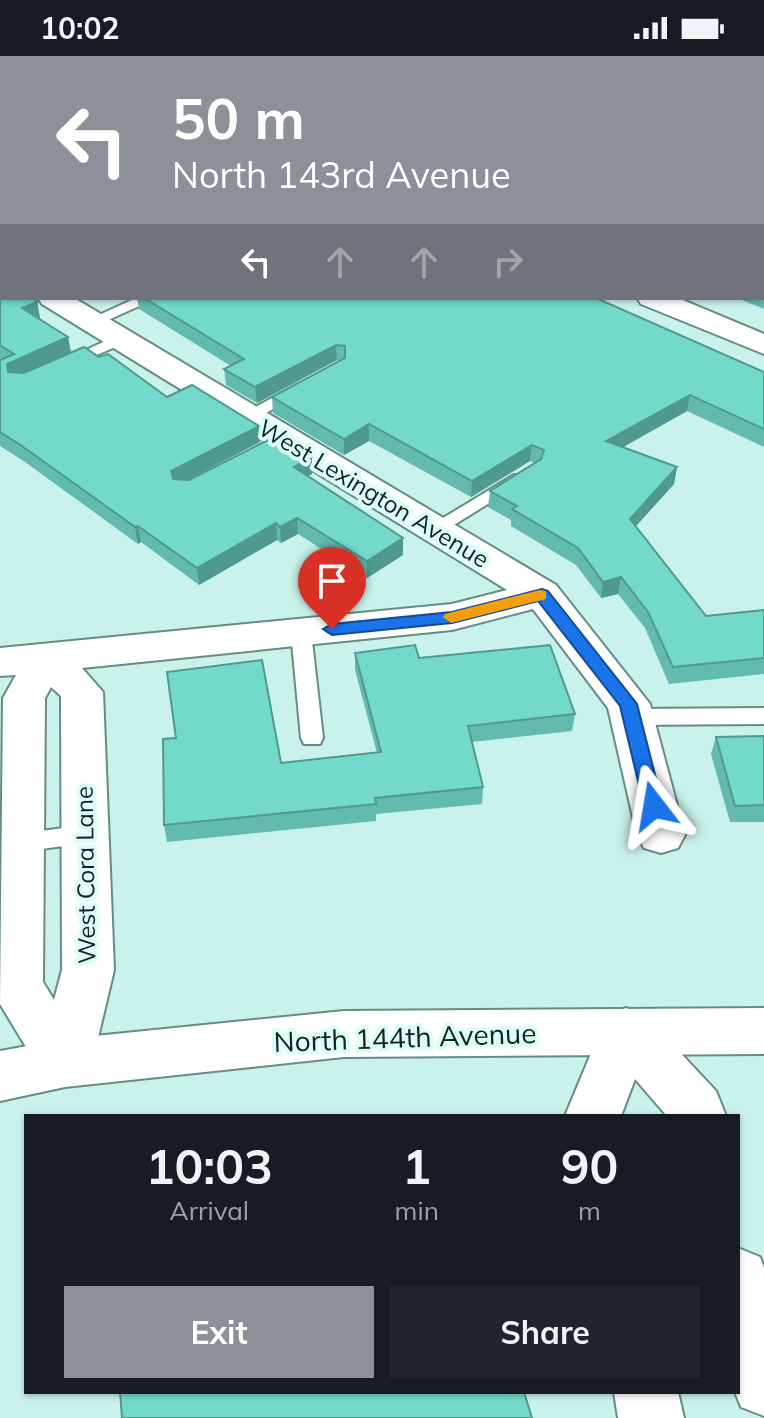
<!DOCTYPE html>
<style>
:root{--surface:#171b24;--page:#20242c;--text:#f1f3f6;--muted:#9ea1a6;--accent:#8c9099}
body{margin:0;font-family:Mulish,sans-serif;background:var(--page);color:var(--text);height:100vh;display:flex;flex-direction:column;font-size:30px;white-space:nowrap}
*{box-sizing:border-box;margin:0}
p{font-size:26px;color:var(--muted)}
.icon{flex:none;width:44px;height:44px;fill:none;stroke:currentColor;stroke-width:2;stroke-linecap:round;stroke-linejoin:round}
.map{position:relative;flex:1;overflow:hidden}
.side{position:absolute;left:24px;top:1058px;width:716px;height:280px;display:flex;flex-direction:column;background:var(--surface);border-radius:0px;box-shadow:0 2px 6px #0004}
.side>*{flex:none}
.top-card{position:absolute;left:0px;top:0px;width:764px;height:244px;box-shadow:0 2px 6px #0004;background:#8c9099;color:#fff;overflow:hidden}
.pin{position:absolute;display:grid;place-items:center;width:68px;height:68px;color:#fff;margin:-82px -34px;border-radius:50% 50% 50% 0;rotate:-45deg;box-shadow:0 0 8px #0007}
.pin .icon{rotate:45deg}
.me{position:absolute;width:88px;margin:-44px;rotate:346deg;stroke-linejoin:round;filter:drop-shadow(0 0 6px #0008)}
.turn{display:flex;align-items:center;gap:28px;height:168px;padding:0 40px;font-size:36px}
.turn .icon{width:104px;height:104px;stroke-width:2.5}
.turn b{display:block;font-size:56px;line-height:68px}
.lanes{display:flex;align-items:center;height:76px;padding:0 40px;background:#0003;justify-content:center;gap:40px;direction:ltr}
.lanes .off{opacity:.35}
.eta{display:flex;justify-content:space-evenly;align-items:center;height:136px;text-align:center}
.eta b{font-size:48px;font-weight:700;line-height:56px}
.action{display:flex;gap:16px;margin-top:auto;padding:16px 40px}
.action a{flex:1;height:92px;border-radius:0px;background:var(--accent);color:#fff;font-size:32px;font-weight:700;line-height:92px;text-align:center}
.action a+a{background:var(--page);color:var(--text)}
.status{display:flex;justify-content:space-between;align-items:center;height:56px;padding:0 40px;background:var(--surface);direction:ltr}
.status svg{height:22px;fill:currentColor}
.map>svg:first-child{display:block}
.built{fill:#b5e9e0}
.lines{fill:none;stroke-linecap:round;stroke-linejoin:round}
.service-casing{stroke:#668c86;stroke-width:4}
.minor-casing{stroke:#668c86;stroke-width:4}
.secondary-casing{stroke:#668c86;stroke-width:4}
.service{fill:#fff;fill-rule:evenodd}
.minor{fill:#fff;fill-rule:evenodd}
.secondary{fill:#fff;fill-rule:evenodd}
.wall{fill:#63bbaf}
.shaded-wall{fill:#50998e}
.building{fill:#73dacb;stroke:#50998e;stroke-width:2}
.route{fill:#1a73e8;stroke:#114b97;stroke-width:2}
.slow{fill:#f59e0b}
.labels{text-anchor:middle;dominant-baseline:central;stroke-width:8;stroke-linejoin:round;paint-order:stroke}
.street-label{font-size:24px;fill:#132220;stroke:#dcfef7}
.near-street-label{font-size:28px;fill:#132220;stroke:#dcfef7}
</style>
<div class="status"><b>10:02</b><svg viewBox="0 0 49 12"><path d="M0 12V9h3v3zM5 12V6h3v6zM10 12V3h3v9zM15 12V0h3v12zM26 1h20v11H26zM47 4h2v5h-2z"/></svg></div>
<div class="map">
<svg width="764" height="1362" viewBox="0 0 764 1362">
<rect width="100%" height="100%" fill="#c9f2eb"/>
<polygon class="built" points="0,0 477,0 2,2 0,122"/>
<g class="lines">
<g class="service-casing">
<g id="service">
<polygon points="136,242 157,242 97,269 87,269 84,266"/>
<polygon points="121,278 129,283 127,286 71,310 59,310 57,307"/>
<polygon points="298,328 304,330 306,333 304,336 253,364 247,365 239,360"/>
<polygon points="514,419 520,420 523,424 520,428 441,477 427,477 425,473"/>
<polygon points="301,569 311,576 323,682 320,688 304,688 301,682 291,576"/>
<polygon points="764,652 764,668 631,669 623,666 620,661 623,656 631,653"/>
<polygon points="85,769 93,772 97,778 93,784 85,787 20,796 12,793 8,787 12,781 20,778"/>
</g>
</g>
<g class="minor-casing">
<g id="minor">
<polygon points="0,207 2,208 2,226 0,225"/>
<path d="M38,242H74L556,529L650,648L685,779L678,792L661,797L644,792L637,779L608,652L533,553L452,574L82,612L103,636L114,914L92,1007L84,1024L65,1031L46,1024L0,948L3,642L16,619L0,620V592L452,548L507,534L42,248ZM51,631L61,640L62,914L54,944L43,926L45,642Z"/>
<polygon points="637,242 678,242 764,278 764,298 641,248"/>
<polygon points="626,952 645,959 716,1035 726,1060 667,1060 635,1023 621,1060 565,1060 607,959"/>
<polygon points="738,1192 760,1201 764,1212 764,1360 741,1351 735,1336 738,1336"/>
<polygon points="614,1336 678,1336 684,1362 618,1362"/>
</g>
</g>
<g class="secondary-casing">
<polygon id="secondary" points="764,952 764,998 344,1001 65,1031 0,1045 0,995 65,983 344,955"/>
</g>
<use href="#service" class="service"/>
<use href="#minor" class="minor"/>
<use href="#secondary" class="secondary"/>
</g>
<g class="wall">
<polygon points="173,0 248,0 249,2 178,2"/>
<polygon points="0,11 2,11 2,169 0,168"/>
<polygon points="762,75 764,77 764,253 737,242 762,242"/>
<polygon points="0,219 37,246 40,262 38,262 68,281 71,297 167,341 260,386 187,424 312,401 312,418 308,420 403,482 403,499 367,522 298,478 281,487 277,484 199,529 141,486 138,488 25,406 0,390 0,304 2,303 0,302"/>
<polygon points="137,242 596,242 764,316 764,391 687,355 622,391 677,411 674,428 635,471 706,560 764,554 764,618 669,628 645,572 618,538 601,542 576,509 511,470 511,464 488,451 490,435 535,407 530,405 471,441 369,385 344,399 273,357 272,341 339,305 337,304 257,347 226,329 224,313 231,310 139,253"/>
<polygon points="355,597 419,602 575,658 572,675 472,686 483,731 482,748 376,758 376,765 167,786 164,769 281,707 377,697 355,614"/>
<polygon points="764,680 764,766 730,766 711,698 716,681"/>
</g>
<g class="shaded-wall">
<polygon points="199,0 248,0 249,2 199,2"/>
<polygon points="764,60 764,74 762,74 762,61"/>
<polygon points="37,246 40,262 25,267 22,252"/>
<polygon points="68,281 71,297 12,332 7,308"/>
<polygon points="336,289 337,304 257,347 255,331"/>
<polygon points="690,339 687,355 604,402 606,385"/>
<polygon points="369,368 369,385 344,399 344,383"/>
<polygon points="259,370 260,386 174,431 171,415"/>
<polygon points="532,389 530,405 471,441 472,425"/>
<polygon points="312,401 312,418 295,428 294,411"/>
<polygon points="677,411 674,428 627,480 630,463"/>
<polygon points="297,462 298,478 281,487 280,471"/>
<polygon points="276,467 277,484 199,529 197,512"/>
<polygon points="138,470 141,486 138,488 135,471"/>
<polygon points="403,482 403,499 367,522 367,505"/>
<polygon points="621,521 618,538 601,542 603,526"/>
</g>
<g class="building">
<polygon points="508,0 601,0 604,2 503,2"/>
<polygon points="615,0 657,0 656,2 615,2"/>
<polygon points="683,0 740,0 746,2 678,2"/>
<polygon points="762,7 764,8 764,60 762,61"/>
<polygon points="0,11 2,11 2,154 0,153"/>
<polygon points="762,75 764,77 764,236 762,236"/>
<polygon points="0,219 2,220 2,242 32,242 37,246 22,252 68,281 7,308 8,316 24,317 84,291 99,301 108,298 167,341 192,329 259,370 171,415 173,423 189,424 276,380 312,401 294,411 403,482 367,505 297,462 280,471 276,467 197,512 138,470 135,471 22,390 0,376 0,304 14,298 0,289"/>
<polygon points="144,242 596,242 764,316 764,373 690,339 606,385 677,411 630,463 706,560 764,554 764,602 673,611 648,556 621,521 603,526 578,492 512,453 517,450 490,435 541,403 544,394 532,389 472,425 369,368 344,383 272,341 345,302 345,290 336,289 255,331 224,313 244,303"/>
<polygon points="415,589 419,602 550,589 575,658 468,670 483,731 375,742 376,748 164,769 163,683 176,682 167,616 262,604 281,707 381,696 355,597"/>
<polygon points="764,680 764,749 735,750 716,681"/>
<polygon points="120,1336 524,1336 532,1362 122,1362"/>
</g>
<polygon class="route" points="542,533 548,535 637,648 663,750 660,755 654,757 644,750 620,650 538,545 452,567 332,579 323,573 332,568 452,556"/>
<polygon class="slow" points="540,534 546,535 546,543 451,567 443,561 445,558"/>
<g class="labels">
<g class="street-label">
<text transform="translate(374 437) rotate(31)">West Lexington Avenue</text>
<text transform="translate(85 819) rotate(-91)">West Cora Lane</text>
</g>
<g class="near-street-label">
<text transform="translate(405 981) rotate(-2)">North 144th Avenue</text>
</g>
</g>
</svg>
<div class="pin" style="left:332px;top:573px;background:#d93025"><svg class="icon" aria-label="arrive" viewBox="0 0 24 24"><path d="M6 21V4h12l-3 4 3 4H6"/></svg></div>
<svg class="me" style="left:654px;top:750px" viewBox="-20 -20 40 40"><path d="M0-17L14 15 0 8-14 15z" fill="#1a73e8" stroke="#fff" stroke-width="4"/></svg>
<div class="top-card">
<div class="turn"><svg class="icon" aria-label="left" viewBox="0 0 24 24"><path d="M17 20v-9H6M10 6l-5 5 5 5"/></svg><div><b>50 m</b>North 143rd Avenue</div></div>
<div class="lanes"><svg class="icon" aria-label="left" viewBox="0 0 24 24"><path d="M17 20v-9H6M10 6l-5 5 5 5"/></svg><svg class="icon off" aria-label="ahead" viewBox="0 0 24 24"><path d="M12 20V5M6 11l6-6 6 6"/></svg><svg class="icon off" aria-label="ahead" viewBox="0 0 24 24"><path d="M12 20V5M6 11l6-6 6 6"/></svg><svg class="icon off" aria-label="right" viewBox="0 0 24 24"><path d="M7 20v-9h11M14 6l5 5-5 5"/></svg></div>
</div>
<section class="side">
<div class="eta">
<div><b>10:03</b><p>Arrival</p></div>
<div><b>1</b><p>min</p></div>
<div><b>90</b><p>m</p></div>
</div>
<div class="action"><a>Exit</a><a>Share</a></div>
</section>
</div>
